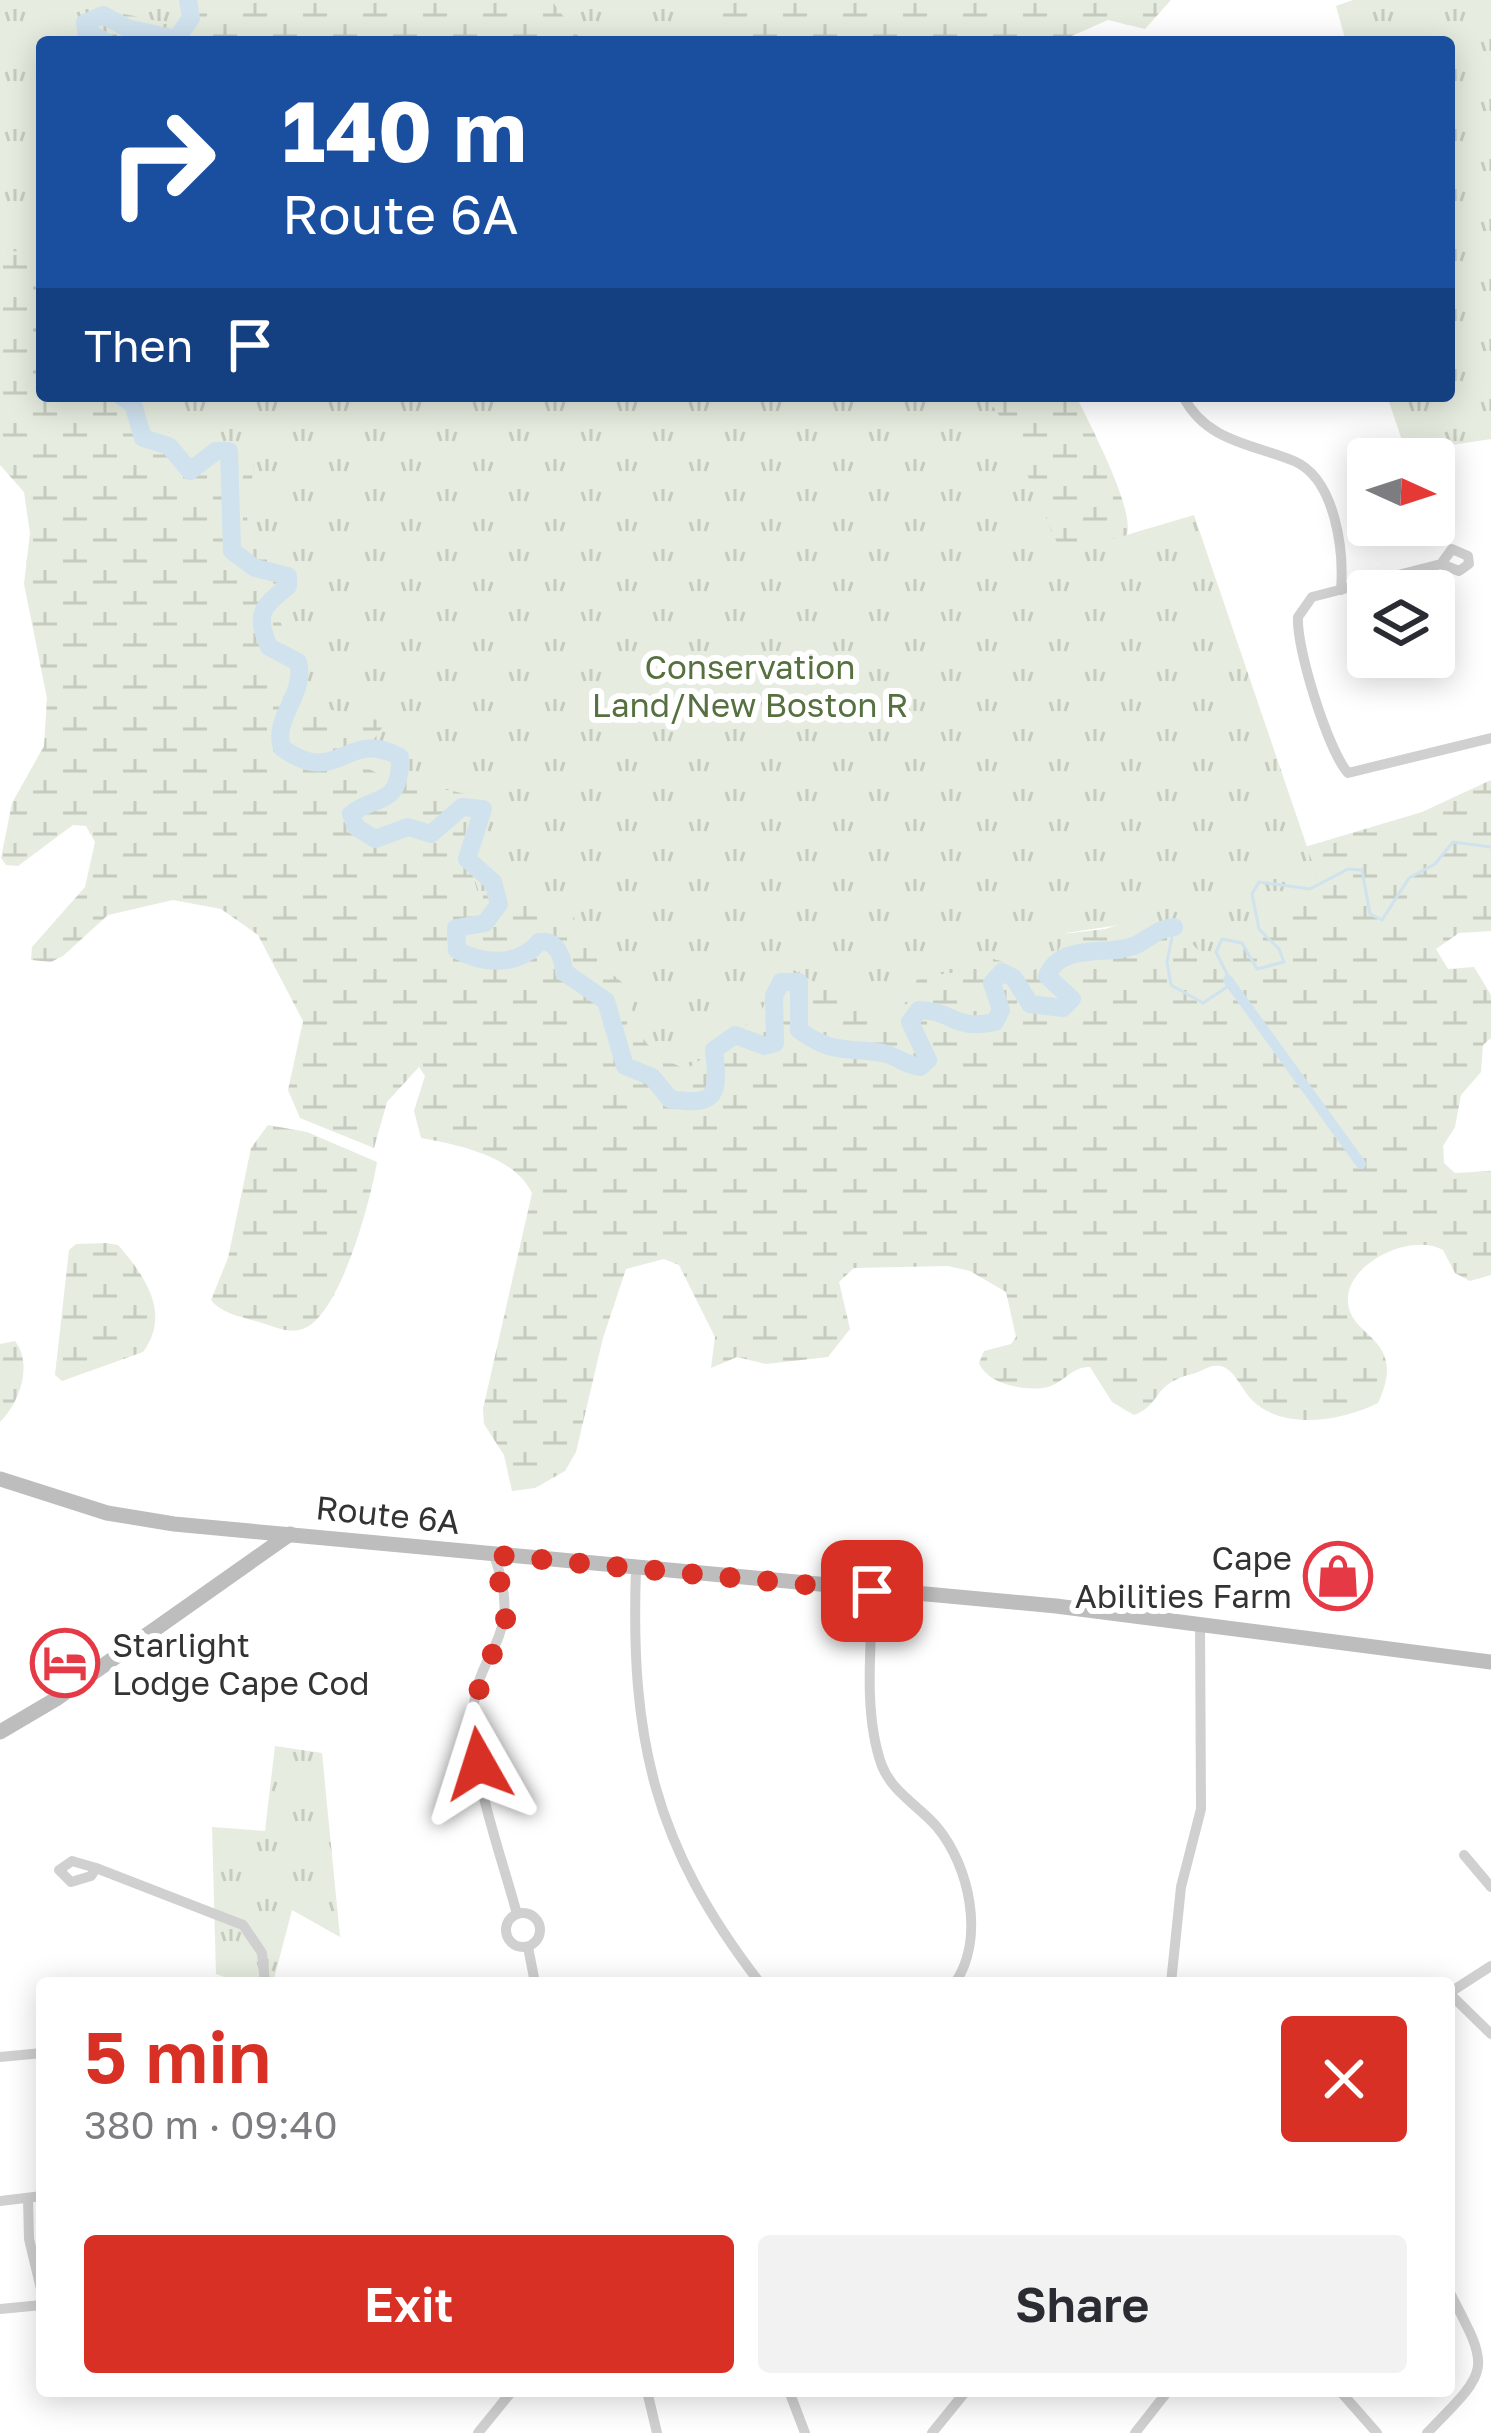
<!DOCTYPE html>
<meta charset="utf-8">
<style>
:root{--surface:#fff;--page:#f2f2f3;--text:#2b2b33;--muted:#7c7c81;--accent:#d93025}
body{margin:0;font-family:"Golos Text",sans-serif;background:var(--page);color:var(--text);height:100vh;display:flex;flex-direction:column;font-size:45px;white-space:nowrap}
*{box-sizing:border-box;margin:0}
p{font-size:39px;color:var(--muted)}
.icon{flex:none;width:66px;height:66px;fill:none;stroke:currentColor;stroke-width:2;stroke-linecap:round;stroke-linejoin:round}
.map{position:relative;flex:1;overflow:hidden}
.sheet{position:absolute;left:36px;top:1977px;width:1419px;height:420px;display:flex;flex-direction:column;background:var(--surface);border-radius:12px;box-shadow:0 6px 30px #0003}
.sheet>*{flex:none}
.top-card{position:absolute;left:36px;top:36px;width:1419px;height:366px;border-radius:12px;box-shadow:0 6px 30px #0003;background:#1a4fa0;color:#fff;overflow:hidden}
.needle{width:78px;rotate:93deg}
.tools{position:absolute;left:1347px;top:438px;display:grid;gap:24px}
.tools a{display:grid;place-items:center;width:108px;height:108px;border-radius:12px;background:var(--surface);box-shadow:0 6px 30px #0003;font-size:60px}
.pin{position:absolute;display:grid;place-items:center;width:102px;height:102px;color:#fff;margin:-51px;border-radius:24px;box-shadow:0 6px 18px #0006}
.me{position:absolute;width:132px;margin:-66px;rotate:354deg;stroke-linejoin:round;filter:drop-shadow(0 0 9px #0008)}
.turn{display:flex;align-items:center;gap:42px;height:252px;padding:0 48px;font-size:54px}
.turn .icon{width:156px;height:156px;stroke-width:2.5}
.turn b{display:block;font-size:84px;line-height:102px}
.then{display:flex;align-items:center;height:114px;padding:0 48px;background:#0003;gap:24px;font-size:45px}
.round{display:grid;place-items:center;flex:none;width:126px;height:126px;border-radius:12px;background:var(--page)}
.head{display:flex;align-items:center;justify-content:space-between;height:204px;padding:0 48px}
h1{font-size:72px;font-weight:600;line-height:90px;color:var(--accent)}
.primary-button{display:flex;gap:24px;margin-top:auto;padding:24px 48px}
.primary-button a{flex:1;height:138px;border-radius:12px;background:var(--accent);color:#fff;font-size:48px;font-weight:600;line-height:138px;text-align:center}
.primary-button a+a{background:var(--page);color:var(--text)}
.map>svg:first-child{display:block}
.wetland{fill:url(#wetland-marsh)}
.park{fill:url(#park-tufts)}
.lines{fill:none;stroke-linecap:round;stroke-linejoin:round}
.stream{stroke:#cfe2ee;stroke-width:3}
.canal{stroke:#cfe2ee;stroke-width:10}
.river{stroke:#cfe2ee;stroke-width:18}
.minor{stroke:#d0d0d0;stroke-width:10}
.secondary{stroke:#bdbdbd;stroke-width:15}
.route{stroke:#d93025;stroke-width:21;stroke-dasharray:0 37.8}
.labels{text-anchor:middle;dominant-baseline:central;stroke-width:12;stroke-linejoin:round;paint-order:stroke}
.park-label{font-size:33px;fill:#56703f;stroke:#fff}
.street-label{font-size:33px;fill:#333;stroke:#fff}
.poi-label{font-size:33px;fill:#333;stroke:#fff;text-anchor:end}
</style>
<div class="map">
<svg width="1491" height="2433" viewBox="0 0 1491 2433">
<defs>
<pattern id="wetland-marsh" width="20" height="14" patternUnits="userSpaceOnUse" patternTransform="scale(3)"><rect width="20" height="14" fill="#e6ecdf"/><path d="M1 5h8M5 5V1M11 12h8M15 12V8" fill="none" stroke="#c6cbc0"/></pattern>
<pattern id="park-tufts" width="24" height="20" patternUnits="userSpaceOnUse" patternTransform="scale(3)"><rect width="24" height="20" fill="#e6ecdf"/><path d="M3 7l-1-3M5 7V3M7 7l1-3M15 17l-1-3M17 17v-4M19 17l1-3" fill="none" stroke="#c6cbc0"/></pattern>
</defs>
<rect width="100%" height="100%" fill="#fff"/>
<g class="wetland">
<path d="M0,0H1171L1145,29L1108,20L1058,42H42V396H495L1028,938L1105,929L1165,911L1298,849L1422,812L1491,780V931L1459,933L1436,949L1448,969L1474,967L1491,995V1038L1483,1045L1481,1072L1461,1095L1455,1127L1443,1146L1444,1163L1455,1173L1491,1171V1275L1470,1281L1455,1273L1443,1250C1412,1232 1345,1263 1348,1302C1350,1339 1409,1337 1378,1403C1342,1421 1283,1431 1252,1400C1242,1390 1234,1368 1220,1366C1210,1364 1201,1372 1192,1374C1151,1384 1162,1405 1134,1415L1112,1402L1090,1367C1073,1366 1064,1382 1048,1387C1027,1392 988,1385 979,1363L984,1351L1011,1344L1016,1337L1006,1292L970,1271L948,1266L854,1268L839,1282L850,1329L828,1357L766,1364L737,1357L711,1368L715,1337L679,1265L664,1259L626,1269L603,1338L576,1452L565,1471L535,1488L512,1491L504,1455L484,1424L483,1409L532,1193C513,1155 458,1145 421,1138L414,1111L425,1076L419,1067L387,1102L374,1148L300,1118L288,1090L303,1021L258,935L221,909L173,900L108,915L63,956L51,962L31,960L32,947L85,887L95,842L86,826L73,825L18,866L6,865L1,858L12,803L44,746L47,698L24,584L30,533L24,492L0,465Z"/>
<path d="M941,396H1076C1089,423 1138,514 1126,537L1059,564Z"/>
<path d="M268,1125L307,1132L377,1162C371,1199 342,1308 307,1327C292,1335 278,1328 262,1323C244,1317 223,1315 211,1300L228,1258L251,1148Z"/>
<path d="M106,1243L118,1245C146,1277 171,1314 143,1352L62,1381L55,1375L69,1250L76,1244Z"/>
<path d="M15,1341C33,1364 20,1402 0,1422V1344Z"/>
</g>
<g class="park">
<path d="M0,0H193L183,21C155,26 129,10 100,13L99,31L115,42H42V250L0,252Z"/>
<polygon points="551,0 697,0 730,42 583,42"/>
<polygon points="1353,0 1491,0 1491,439 1406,452 1387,396 1449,396 1449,42 1346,42 1336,6"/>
<path d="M129,396H986L1005,424L1062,554L1194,515L1318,879L1294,894L1287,919L1263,923L1204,956L1172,923L1153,920L1066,933L1055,958L1034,970L993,959L967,971L918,977L907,1004C866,1018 828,991 794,970L772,975L761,1016C733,1029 714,1053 686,1069C644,1053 634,1032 629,988L607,970L569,910L478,893L464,847L470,795L383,776L363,766L365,752L386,722L319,707L299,697L267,667C296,644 283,629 271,599L297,588L299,578C229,526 248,532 255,453L247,446L190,452Z"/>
<polygon points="275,1746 322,1753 340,1937 292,1910 273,1983 242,1983 216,1974 212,1827 265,1831"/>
</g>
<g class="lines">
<polyline class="stream" points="1174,927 1167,962 1171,985 1203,1003 1227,987 1227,974 1216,952 1222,939 1242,943 1257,969 1284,962 1279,949 1259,929 1252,894 1259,882 1310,889 1348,869 1362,870 1370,914 1382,920 1409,878 1435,864 1453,842 1491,847"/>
<polyline class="canal" points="1228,980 1361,1164"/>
<g class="river">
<polyline points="106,42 86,31 85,23 103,15 127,28 176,39 191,18 188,0"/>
<path d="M121,396L133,404L143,438L169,446L190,471L216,451H229L232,551L255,568L288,576V586C261,608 255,614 269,647L298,662C307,693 272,718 282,748C339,789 346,727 400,757C401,808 376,794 351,814L356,827L375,839L408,827L431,834L462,807L483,809L467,859L493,882L499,904L485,923L456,928L457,950C484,965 519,966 539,942C557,939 563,958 564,972L606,1001L625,1066L652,1077L670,1099C718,1107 719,1094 714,1050L735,1035L765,1046L775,1043L774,996L781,982H799V1030C833,1055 847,1047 883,1053C896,1056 906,1065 920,1067L928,1060L910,1022L919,1010C952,1010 954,1031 995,1022L1001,1010L992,983L1002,972L1014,978L1030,1004L1063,1008L1072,999L1047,976C1062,940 1110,958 1138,944C1153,936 1157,929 1174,927"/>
</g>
<g class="minor">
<path d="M1183,396C1206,442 1253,444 1294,461C1336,479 1344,552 1341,590"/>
<path d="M1441,564L1452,549L1468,556L1469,564L1459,571L1441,564L1312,597L1298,617C1296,648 1328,750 1348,773L1491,738"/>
<path d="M494,1555C527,1647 472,1645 473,1723C473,1780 502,1858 517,1914"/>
<path d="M636,1569C630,1739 654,1846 760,1983"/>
<path d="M873,1591C871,1646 863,1714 882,1766C893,1793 919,1806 937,1827C970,1867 985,1939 955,1983"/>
<polyline points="1464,1855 1491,1887"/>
<polygon points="72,1861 96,1868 91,1876 71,1882 59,1870"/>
<polyline points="96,1868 243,1925 262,1953 265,1983"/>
<circle cx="523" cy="1930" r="17"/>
<polyline points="528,1947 535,1983"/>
<polyline points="382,1983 391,1983"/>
<polyline points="1171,1983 1181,1887 1201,1809 1200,1623"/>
<polyline points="1449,1993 1491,2034"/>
<polyline points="1449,1993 1491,1966"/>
<polyline points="0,2057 42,2053"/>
<polyline points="28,2198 29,2239 42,2293"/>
<polyline points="0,2201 42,2196"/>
<polyline points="0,2309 42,2305"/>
<polyline points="647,2391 657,2433"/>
<polyline points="789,2391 805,2433"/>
<polyline points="1340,2391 1377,2433"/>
<polyline points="478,2433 512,2391"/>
<polyline points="932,2433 966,2391"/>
<polyline points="1135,2433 1168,2391"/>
<path d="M1427,2433C1491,2368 1491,2371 1449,2291"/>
</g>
<g class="secondary">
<polyline points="0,1479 107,1513 174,1524 1056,1606 1491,1662"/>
<polyline points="0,1732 56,1699 290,1534"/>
</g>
</g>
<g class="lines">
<polyline class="route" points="479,1764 474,1703 507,1615 494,1555 872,1591"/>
</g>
<defs>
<g id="shop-ring" transform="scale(3.45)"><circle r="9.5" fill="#fff" stroke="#e63946" stroke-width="1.5"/><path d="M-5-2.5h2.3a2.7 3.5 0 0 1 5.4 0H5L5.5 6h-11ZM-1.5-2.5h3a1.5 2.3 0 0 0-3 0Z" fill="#e63946"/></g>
<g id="hotel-ring" transform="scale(3.45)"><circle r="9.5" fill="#fff" stroke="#e63946" stroke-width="1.5"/><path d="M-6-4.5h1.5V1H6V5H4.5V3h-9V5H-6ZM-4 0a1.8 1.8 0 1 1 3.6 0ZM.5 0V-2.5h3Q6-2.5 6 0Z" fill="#e63946"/></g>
</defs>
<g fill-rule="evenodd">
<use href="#shop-ring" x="1338" y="1576"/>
<use href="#hotel-ring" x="65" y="1663"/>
</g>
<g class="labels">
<g class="park-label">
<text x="750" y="666">Conservation<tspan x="750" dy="38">Land/New Boston R</tspan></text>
</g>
<g class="street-label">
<text transform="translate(388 1514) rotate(6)">Route 6A</text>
</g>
<g class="poi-label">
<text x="1292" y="1557">Cape<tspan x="1292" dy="38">Abilities Farm</tspan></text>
<text x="112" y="1644" text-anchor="start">Starlight<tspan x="112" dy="38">Lodge Cape Cod</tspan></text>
</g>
</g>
</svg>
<div class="tools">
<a><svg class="needle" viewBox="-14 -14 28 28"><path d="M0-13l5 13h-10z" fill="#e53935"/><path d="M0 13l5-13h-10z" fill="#7c7c81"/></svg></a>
<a><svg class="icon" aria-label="layers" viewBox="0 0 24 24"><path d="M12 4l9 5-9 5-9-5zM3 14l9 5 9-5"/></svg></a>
</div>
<div class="pin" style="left:872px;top:1591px;background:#d93025"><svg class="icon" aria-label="arrive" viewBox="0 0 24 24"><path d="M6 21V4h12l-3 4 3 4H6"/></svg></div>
<svg class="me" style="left:479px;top:1764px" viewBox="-20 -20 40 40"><path d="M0-17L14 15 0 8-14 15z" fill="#d93025" stroke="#fff" stroke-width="4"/></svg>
<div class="top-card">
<div class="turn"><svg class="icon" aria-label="right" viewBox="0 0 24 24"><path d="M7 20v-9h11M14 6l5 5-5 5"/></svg><div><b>140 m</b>Route 6A</div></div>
<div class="then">Then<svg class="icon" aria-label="arrive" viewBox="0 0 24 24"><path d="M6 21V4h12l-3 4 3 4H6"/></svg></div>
</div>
<section class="sheet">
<div class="head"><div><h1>5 min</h1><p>380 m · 09:40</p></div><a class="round" style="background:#d93025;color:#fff"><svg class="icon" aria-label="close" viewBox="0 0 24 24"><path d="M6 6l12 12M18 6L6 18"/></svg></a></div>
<div class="primary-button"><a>Exit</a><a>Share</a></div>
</section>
</div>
